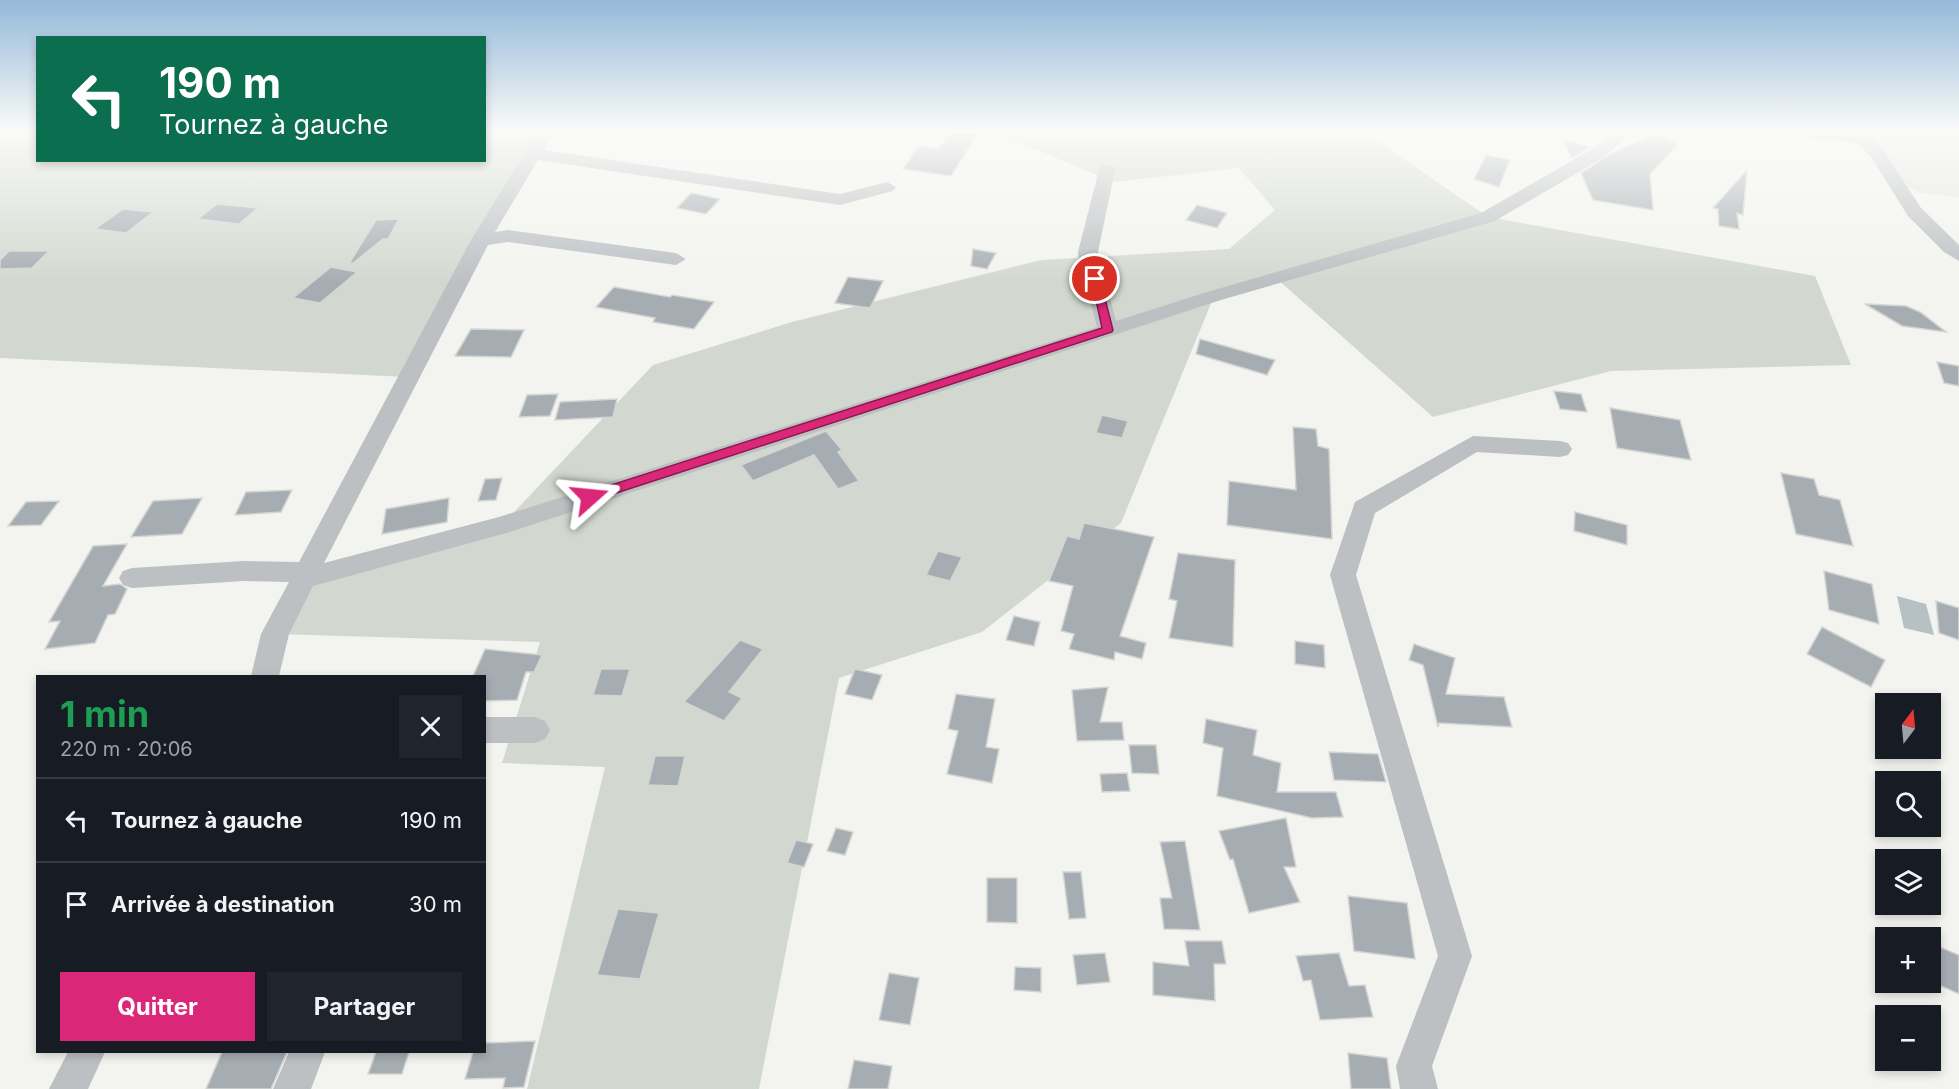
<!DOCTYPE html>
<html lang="fr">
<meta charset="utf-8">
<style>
:root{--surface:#171b24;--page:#20242c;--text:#f1f3f6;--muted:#9ea1a6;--line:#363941;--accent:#db2777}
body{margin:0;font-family:Inter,sans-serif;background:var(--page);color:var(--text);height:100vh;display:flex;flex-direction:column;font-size:22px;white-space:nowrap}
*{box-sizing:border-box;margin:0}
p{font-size:20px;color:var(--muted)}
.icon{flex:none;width:33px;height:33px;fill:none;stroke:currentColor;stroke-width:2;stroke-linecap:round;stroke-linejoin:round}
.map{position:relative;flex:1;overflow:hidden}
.panel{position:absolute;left:36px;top:675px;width:450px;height:378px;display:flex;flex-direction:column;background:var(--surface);border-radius:0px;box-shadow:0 3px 9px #0003}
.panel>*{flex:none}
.top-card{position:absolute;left:36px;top:36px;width:450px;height:126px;border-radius:0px;box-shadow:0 3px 9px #0003;background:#0b6e4f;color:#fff;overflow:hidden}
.needle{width:39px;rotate:16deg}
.controls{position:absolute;left:1875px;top:693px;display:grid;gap:12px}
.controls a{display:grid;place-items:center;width:66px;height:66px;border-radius:0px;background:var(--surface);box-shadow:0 3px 9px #0003;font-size:30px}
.pin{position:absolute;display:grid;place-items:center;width:51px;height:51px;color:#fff;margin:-26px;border:3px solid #fff;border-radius:50%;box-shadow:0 2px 6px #0007}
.me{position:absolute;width:66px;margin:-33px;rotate:72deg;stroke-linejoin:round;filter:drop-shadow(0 0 4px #0008)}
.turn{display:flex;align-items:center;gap:21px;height:126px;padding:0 24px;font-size:27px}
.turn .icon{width:78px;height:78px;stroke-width:2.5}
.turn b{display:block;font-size:42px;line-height:51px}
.round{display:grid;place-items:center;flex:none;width:63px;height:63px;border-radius:0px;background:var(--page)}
.head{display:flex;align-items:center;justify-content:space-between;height:102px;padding:0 24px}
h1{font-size:36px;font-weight:700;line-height:45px;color:#1e9e55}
.action{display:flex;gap:12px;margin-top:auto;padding:12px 24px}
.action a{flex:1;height:69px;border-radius:0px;background:var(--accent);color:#fff;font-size:24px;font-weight:700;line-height:69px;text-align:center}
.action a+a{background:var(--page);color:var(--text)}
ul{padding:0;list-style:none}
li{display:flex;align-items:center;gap:18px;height:84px;padding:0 24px;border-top:2px solid var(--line)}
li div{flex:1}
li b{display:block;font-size:22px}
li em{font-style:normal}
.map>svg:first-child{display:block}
.built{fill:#e4e5e3}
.green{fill:#d2d8cf}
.water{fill:#b6c1c6}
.building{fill:#a6adb2;stroke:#d4d4d2;stroke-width:1.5}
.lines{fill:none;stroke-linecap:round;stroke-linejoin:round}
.minor{fill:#bcc0c3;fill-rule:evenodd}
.route{fill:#db2777;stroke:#8e194d;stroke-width:1.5}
</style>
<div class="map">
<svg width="1959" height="1089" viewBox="0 0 1959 1089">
<rect width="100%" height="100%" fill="#f3f3ef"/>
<polygon class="built" points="1800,132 1959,132 1959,197 1921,193 1898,183 1862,138"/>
<g class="green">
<polygon points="0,132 37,132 38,160 484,160 485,132 546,132 407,377 0,358"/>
<polygon points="993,132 1358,132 1373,138 1488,217 1815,276 1851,365 1611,371 1433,417 1276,278 1214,296 1121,523 982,632 839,678 759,1089 527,1089 605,767 502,763 540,642 275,634 305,578 501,526 653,365 792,322 1041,260 1229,249 1275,210 1239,168 1114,182"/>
</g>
<polygon class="water" points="1897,596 1926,604 1934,635 1904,628"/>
<g class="building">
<polygon points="950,132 979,132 951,176 903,169 918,146 938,149"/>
<polygon points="1654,134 1678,144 1650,174 1653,210 1593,200 1581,173 1612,153"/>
<polygon points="1562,139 1590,147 1572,158"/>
<polygon points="1486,155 1510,160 1499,187 1474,179"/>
<polygon points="1747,170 1743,215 1737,213 1739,229 1719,226 1718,209 1713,208"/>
<polygon points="691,193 720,199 706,214 677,208"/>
<polygon points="217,204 258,208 239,224 198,219"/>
<polygon points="1197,205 1227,213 1217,228 1186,220"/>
<polygon points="123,209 153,212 126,233 95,229"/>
<polygon points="399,219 388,239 383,239 352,264 350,262 376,220"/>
<polygon points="973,249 996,253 987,269 971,266"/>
<polygon points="9,251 49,251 32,268 0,269 0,260"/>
<polygon points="331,267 357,272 320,303 293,298"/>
<polygon points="848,277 883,281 870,308 835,303"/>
<polygon points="614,287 670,297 672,295 714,302 694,329 653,322 655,318 596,307"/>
<polygon points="1865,304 1906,306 1920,312 1946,332 1902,326"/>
<polygon points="471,329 524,330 511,357 455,356"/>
<polygon points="1200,339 1275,360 1267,375 1196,354"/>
<polygon points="1937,362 1959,366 1959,386 1944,383"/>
<polygon points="1554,391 1581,394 1587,412 1560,409"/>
<polygon points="558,394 550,416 519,417 527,395"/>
<polygon points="617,399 613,417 555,420 560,402"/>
<polygon points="1610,408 1680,420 1691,460 1617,448"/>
<polygon points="1102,415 1128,421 1122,438 1096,433"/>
<polygon points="1293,427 1316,429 1318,446 1329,449 1332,539 1227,525 1229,481 1296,490"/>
<polygon points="826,431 842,450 838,452 859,481 838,489 814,455 753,481 741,465"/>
<polygon points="1781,473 1814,479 1819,495 1840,500 1853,546 1796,534"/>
<polygon points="502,478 496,500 478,501 485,479"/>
<polygon points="292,490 281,512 235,515 246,492"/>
<polygon points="202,498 182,534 131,537 153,501"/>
<polygon points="449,498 447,522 382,534 386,509"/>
<polygon points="59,501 41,525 8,526 26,502"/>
<polygon points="1575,512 1627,525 1627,545 1574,531"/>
<polygon points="1084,523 1154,537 1120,636 1146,643 1142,659 1115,652 1114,660 1069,649 1074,634 1061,631 1073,586 1049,581 1067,536 1079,539"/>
<polygon points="127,544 103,586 120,584 127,589 115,614 108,615 95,643 45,649 60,621 49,622 93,546"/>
<polygon points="938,551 962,557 950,581 926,575"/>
<polygon points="1178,553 1235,560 1233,647 1169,638 1177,601 1169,599"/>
<polygon points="1824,571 1872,584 1879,624 1829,610"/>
<polygon points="1936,601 1959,608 1959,640 1939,633"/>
<polygon points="1014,616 1040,622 1034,646 1006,640"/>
<polygon points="1822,627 1885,660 1871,687 1807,654"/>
<polygon points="740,640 763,649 729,692 742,698 724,721 684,702"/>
<polygon points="1295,641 1324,645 1325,668 1295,664"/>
<polygon points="1414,644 1455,658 1446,694 1504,697 1512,727 1439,723 1438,727 1423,665 1409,660"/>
<polygon points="485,649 542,655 534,672 526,672 517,700 484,701 484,676 473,676"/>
<polygon points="601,669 630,669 622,696 593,695"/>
<polygon points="855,669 882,675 872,700 845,694"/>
<polygon points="1108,687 1100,722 1122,722 1124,740 1077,741 1072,690"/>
<polygon points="956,694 995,699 986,747 999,749 992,783 947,774 958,731 948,729"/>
<polygon points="1206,719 1257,730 1253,755 1281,763 1277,792 1336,792 1343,817 1312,818 1217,796 1223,748 1203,743"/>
<polygon points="1129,745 1156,745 1159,774 1132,773"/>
<polygon points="1329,752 1378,754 1386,782 1334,780"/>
<polygon points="655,756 685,756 678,786 648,785"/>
<polygon points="1127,773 1130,791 1102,792 1100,774"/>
<polygon points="1286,818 1296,867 1284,867 1300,902 1249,913 1233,859 1230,860 1219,831"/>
<polygon points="836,828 853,832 845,855 827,851"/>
<polygon points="796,840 813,844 804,867 787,863"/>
<polygon points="1185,841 1200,930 1164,929 1160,898 1172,898 1160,842"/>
<polygon points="1063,872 1081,872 1086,918 1069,919"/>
<polygon points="987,878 1017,878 1017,923 987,922"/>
<polygon points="1348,896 1407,903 1415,959 1354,951"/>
<polygon points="618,909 659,913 640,979 597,975"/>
<polygon points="1185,941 1222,941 1226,964 1214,964 1215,1001 1153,995 1153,962 1189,966"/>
<polygon points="1930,943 1959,955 1959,994 1930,981"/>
<polygon points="1105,953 1110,982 1077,985 1073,955"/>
<polygon points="1339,953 1349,986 1365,985 1373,1017 1320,1020 1311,980 1303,981 1296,956"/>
<polygon points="1015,967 1041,968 1041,992 1014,990"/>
<polygon points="889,973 919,978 910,1025 879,1020"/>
<polygon points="535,1041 524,1087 503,1088 505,1078 465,1079 473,1052 484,1052 484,1043"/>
<polygon points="222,1052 287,1052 271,1089 206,1089"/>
<polygon points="376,1052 409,1052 402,1074 368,1074"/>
<polygon points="1348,1053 1387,1058 1391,1089 1351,1089"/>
<polygon points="854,1060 892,1066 888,1089 848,1089"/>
</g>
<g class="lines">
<g class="minor">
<polygon points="538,132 554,132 544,150 840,194 887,182 896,187 893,191 840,205 538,160 495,232 508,230 676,253 686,259 676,265 508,242 488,245 324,563 499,517 1097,327 1085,279 1079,271 1078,252 1100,166 1112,166 1115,170 1098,252 1099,271 1105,279 1116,321 1207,292 1481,213 1589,151 1616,132 1634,132 1601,159 1495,221 1221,300 510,532 313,586 289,634 279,676 251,676 261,634 289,582 244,581 132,588 123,585 119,578 123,571 132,568 244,561 299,562 471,240"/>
<polygon points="1792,132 1868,134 1885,153 1921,208 1959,245 1959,261 1944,252 1908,216 1871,157 1857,143 1800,137"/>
<polygon points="1473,436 1560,441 1568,443 1572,449 1568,455 1560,457 1477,452 1375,513 1356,575 1472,956 1432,1066 1438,1089 1400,1089 1396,1066 1438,956 1330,575 1355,502"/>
<polygon points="484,717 535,717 545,721 550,730 545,739 535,743 484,743"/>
<polygon points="68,1052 105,1052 88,1089 49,1089"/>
<polygon points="289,1052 325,1052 311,1089 273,1089"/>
</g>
</g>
<linearGradient id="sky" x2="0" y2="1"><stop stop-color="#94b9da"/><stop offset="0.46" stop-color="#fafaf8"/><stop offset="1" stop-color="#fafaf8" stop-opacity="0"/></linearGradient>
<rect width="1959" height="284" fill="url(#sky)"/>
<polygon class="route" points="1091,277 1100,279 1113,330 1112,332 595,500 590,501 584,497 586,493 1102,328"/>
</svg>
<div class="controls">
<a><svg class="needle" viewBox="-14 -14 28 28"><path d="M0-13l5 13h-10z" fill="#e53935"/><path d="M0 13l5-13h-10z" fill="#9ea1a6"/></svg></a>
<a><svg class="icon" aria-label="search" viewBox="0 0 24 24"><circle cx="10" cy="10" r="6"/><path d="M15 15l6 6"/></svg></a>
<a><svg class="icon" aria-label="layers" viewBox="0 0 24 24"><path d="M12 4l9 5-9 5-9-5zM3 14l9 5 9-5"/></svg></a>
<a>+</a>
<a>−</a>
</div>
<div class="pin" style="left:1095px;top:279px;background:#d93025"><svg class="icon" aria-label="arrive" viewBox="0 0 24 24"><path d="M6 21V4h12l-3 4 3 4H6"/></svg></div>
<svg class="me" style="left:590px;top:497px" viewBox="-20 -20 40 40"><path d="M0-17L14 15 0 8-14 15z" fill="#db2777" stroke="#fff" stroke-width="4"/></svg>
<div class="top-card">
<div class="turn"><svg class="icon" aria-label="left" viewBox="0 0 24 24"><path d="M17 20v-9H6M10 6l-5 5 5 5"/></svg><div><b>190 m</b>Tournez à gauche</div></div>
</div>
<section class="panel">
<div class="head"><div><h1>1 min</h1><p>220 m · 20:06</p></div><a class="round"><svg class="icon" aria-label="close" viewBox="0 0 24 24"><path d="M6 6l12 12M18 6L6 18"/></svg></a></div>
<ul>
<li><svg class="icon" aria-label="left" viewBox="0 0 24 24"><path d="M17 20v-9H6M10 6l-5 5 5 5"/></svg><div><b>Tournez à gauche</b></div><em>190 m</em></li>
<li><svg class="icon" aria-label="arrive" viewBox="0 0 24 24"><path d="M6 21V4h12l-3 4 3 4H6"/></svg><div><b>Arrivée à destination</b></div><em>30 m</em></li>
</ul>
<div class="action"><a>Quitter</a><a>Partager</a></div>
</section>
</div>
